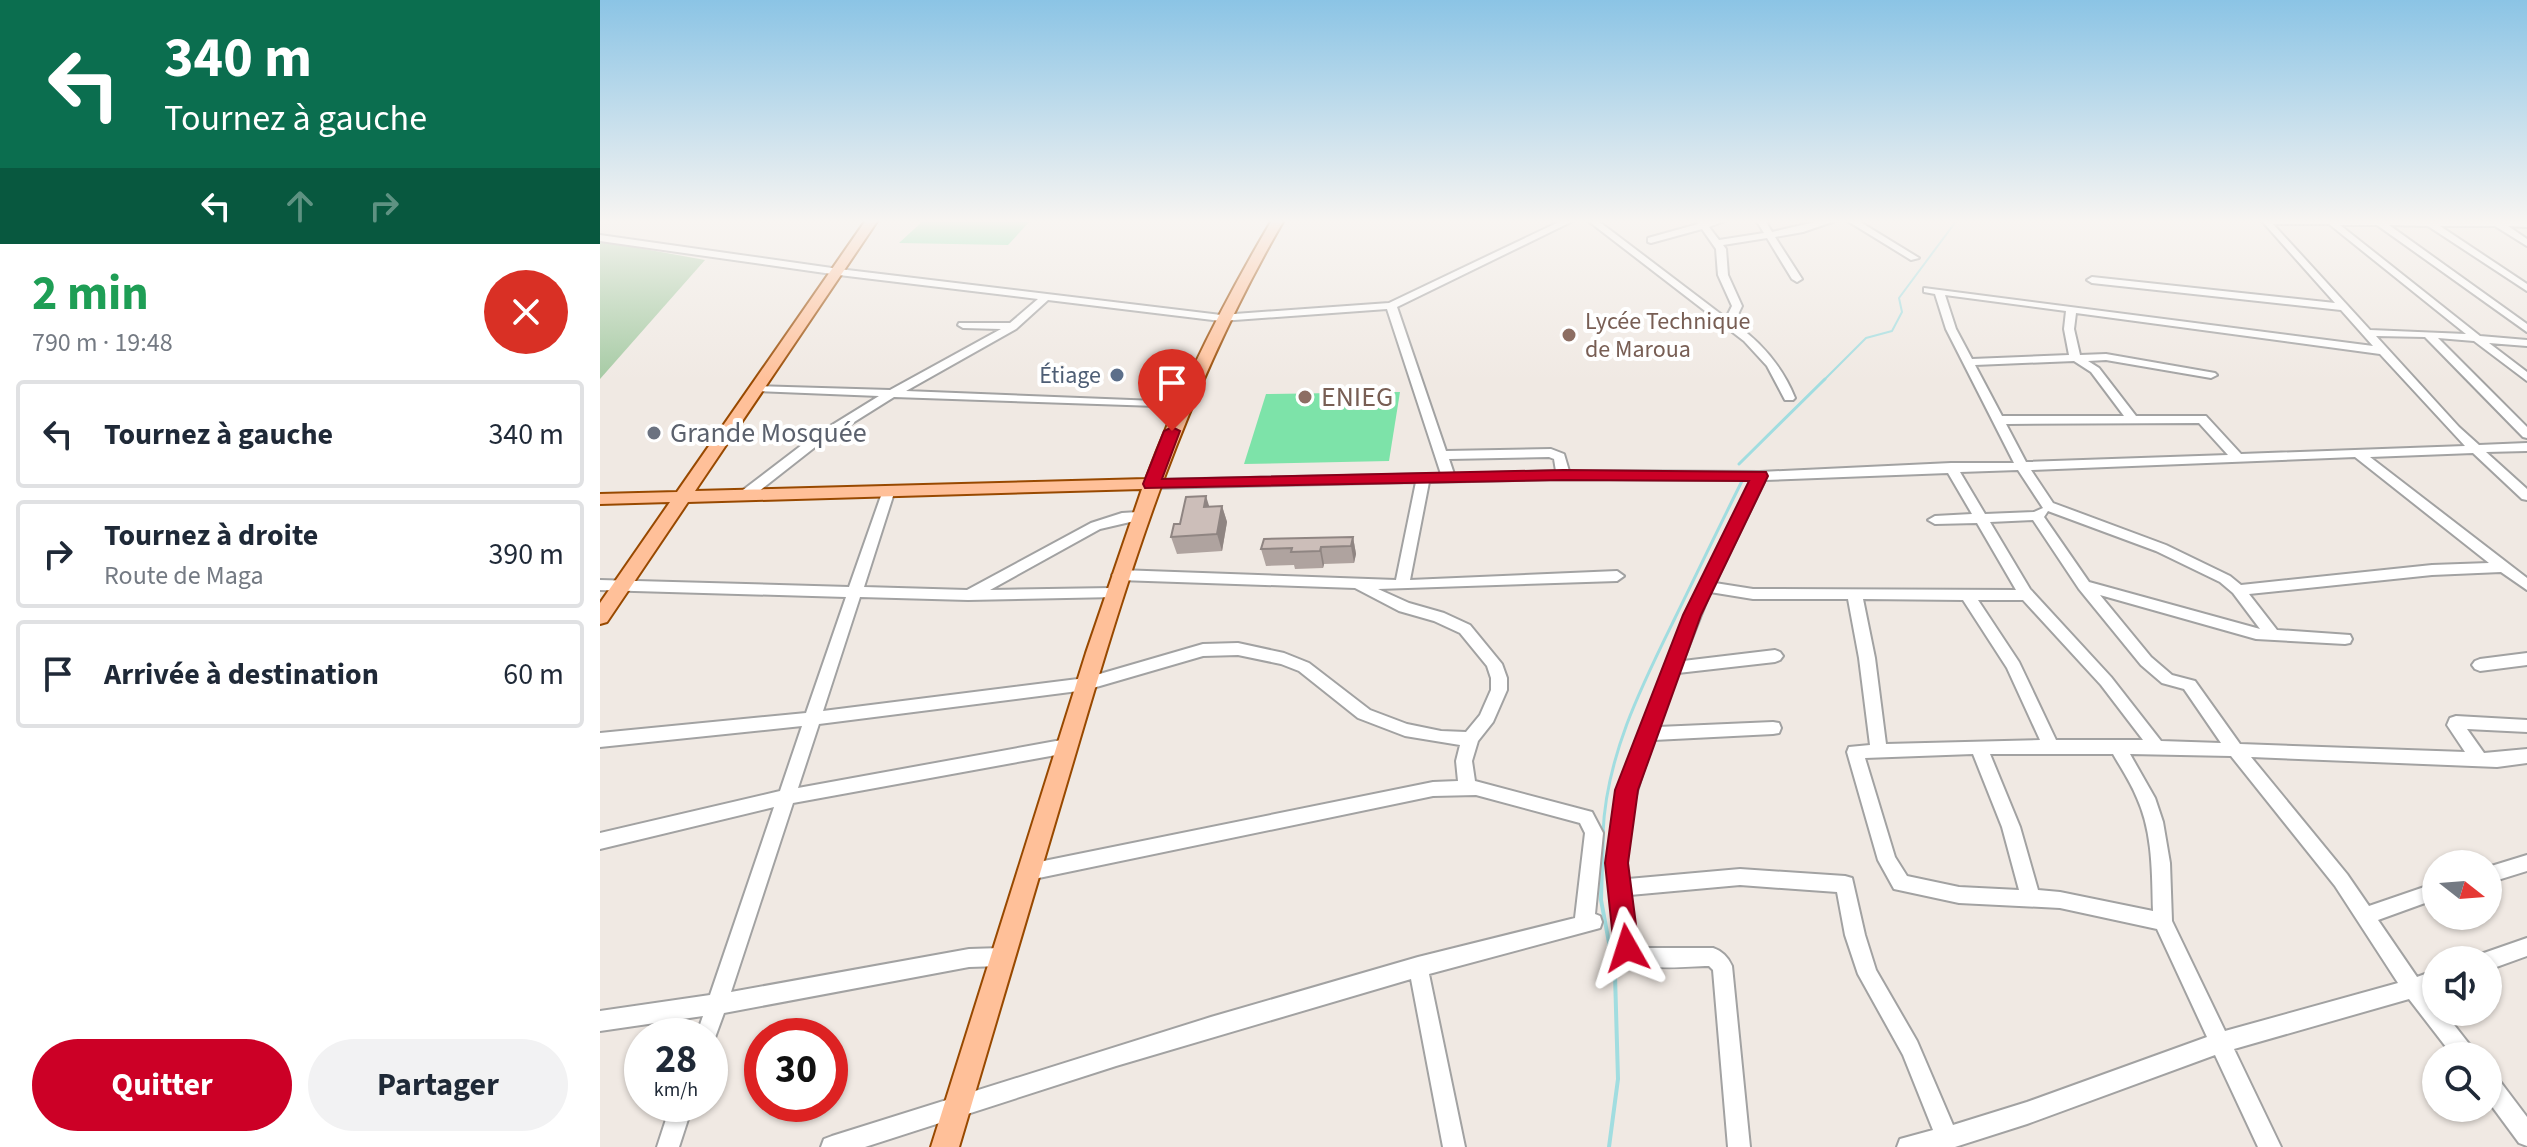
<!DOCTYPE html>
<html lang="fr">
<meta charset="utf-8">
<style>
:root{--surface:#fff;--page:#f2f2f3;--text:#1f2937;--muted:#747a83;--line:#e0e1e3;--accent:#cc0026}
body{margin:0;font-family:"Source Sans 3",sans-serif;background:var(--page);color:var(--text);height:100vh;display:flex;flex-direction:column;font-size:30px;white-space:nowrap}
*{box-sizing:border-box;margin:0}
p{font-size:26px;color:var(--muted)}
.icon{flex:none;width:44px;height:44px;fill:none;stroke:currentColor;stroke-width:2;stroke-linecap:round;stroke-linejoin:round}
.map{position:relative;flex:1;overflow:hidden}
.sheet{display:flex;flex-direction:column;background:var(--surface);width:600px}
.sheet>*{flex:none}
.top-card{background:#0b6e4f;color:#fff;overflow:hidden}
.needle{width:52px;rotate:107deg}
.buttons{position:absolute;left:1822px;top:850px;display:grid;gap:16px}
.buttons a{display:grid;place-items:center;width:80px;height:80px;border-radius:50%;background:var(--surface);box-shadow:0 2px 6px #0004;font-size:40px}
.speed{position:absolute;left:24px;top:1018px;display:flex;gap:16px;font-size:40px;font-weight:700;text-align:center}
.speed>*{display:grid;place-content:center;width:104px;height:104px;border-radius:50%;background:var(--surface);box-shadow:0 2px 6px #0004;line-height:1}
.speed small{font-size:20px;font-weight:400}
.speed .limit{border:12px solid #d22;background:#fff;color:#111}
.pin{position:absolute;display:grid;place-items:center;width:68px;height:68px;color:#fff;margin:-82px -34px;border-radius:50% 50% 50% 0;rotate:-45deg;box-shadow:0 0 8px #0007}
.pin .icon{rotate:45deg}
.me{position:absolute;width:88px;margin:-44px;rotate:354deg;stroke-linejoin:round;filter:drop-shadow(0 0 6px #0008)}
.turn{display:flex;align-items:center;gap:28px;height:168px;padding:0 32px;font-size:36px}
.turn .icon{width:104px;height:104px;stroke-width:2.5}
.turn b{display:block;font-size:56px;line-height:68px}
.lanes{display:flex;align-items:center;height:76px;padding:0 32px;background:#0003;justify-content:center;gap:40px;direction:ltr}
.lanes .off{opacity:.35}
.round{display:grid;place-items:center;flex:none;width:84px;height:84px;border-radius:42px;background:var(--page)}
.head{display:flex;align-items:center;justify-content:space-between;height:136px;padding:0 32px}
h1{font-size:48px;font-weight:700;line-height:60px;color:#1e9e55}
.button{display:flex;gap:16px;margin-top:auto;padding:16px 32px}
.button a{flex:1;height:92px;border-radius:48px;background:var(--accent);color:#fff;font-size:32px;font-weight:700;line-height:92px;text-align:center}
.button a+a{background:var(--page);color:var(--text)}
ul{padding:0;list-style:none}
li{display:flex;align-items:center;gap:24px;height:108px;margin:0 16px 12px;padding:0 16px;border:4px solid var(--line);border-radius:8px}
li div{flex:1}
li b{display:block;font-size:30px}
li em{font-style:normal}
main{display:flex;flex:1;min-height:0}
.map>svg:first-child{display:block}
.cemetery{fill:#a5caa3}
.pitch{fill:#7de3a9}
.lines{fill:none;stroke-linecap:round;stroke-linejoin:round}
.stream-far2{stroke:#a1dde0;stroke-width:2}
.stream-far1{stroke:#a1dde0;stroke-width:3}
.stream{stroke:#a1dde0;stroke-width:4}
.minor-casing{stroke:#a2a2a2;stroke-width:4}
.major-casing{stroke:#984900;stroke-width:4}
.minor{fill:#fff;fill-rule:evenodd}
.major{fill:#ffc099;fill-rule:evenodd}
.wall{fill:#afa39f}
.shaded-wall{fill:#8f8582}
.building{fill:#ccbeb9;stroke:#8f8582;stroke-width:2}
.route{fill:#cc0026;stroke:#850019;stroke-width:2}
.education-dot{fill:#8d6e63;stroke:#fff;stroke-width:3}
.service-dot{fill:#5c6f8a;stroke:#fff;stroke-width:3}
.worship-dot{fill:#6b7280;stroke:#fff;stroke-width:3}
.labels{text-anchor:middle;dominant-baseline:central;stroke-width:8;stroke-linejoin:round;paint-order:stroke}
.far-education-label{font-size:24px;fill:#785e54;stroke:#fff;text-anchor:start}
.far-service-label{font-size:24px;fill:#4e5e75;stroke:#fff;text-anchor:end}
.education-label{font-size:28px;fill:#785e54;stroke:#fff;text-anchor:start}
.worship-label{font-size:28px;fill:#5b616d;stroke:#fff;text-anchor:start}
</style>
<main>
<section class="sheet">
<div class="top-card">
<div class="turn"><svg class="icon" aria-label="left" viewBox="0 0 24 24"><path d="M17 20v-9H6M10 6l-5 5 5 5"/></svg><div><b>340 m</b>Tournez à gauche</div></div>
<div class="lanes"><svg class="icon" aria-label="left" viewBox="0 0 24 24"><path d="M17 20v-9H6M10 6l-5 5 5 5"/></svg><svg class="icon off" aria-label="ahead" viewBox="0 0 24 24"><path d="M12 20V5M6 11l6-6 6 6"/></svg><svg class="icon off" aria-label="right" viewBox="0 0 24 24"><path d="M7 20v-9h11M14 6l5 5-5 5"/></svg></div>
</div>
<div class="head"><div><h1>2 min</h1><p>790 m · 19:48</p></div><a class="round" style="background:#d93025;color:#fff"><svg class="icon" aria-label="close" viewBox="0 0 24 24"><path d="M6 6l12 12M18 6L6 18"/></svg></a></div>
<ul>
<li><svg class="icon" aria-label="left" viewBox="0 0 24 24"><path d="M17 20v-9H6M10 6l-5 5 5 5"/></svg><div><b>Tournez à gauche</b></div><em>340 m</em></li>
<li><svg class="icon" aria-label="right" viewBox="0 0 24 24"><path d="M7 20v-9h11M14 6l5 5-5 5"/></svg><div><b>Tournez à droite</b><p>Route de Maga</p></div><em>390 m</em></li>
<li><svg class="icon" aria-label="arrive" viewBox="0 0 24 24"><path d="M6 21V4h12l-3 4 3 4H6"/></svg><div><b>Arrivée à destination</b></div><em>60 m</em></li>
</ul>
<div class="button"><a>Quitter</a><a>Partager</a></div>
</section>
<div class="map">
<svg width="1927" height="1147" viewBox="0 0 1927 1147">
<rect width="100%" height="100%" fill="#f0e9e3"/>
<polygon class="cemetery" points="0,241 105,260 0,379"/>
<g class="pitch">
<polygon points="324,220 431,220 408,245 299,243"/>
<polygon points="800,392 789,461 644,464 666,394"/>
</g>
<g class="lines">
<polyline class="stream-far2" points="1223,381 1266,338 1292,331 1302,312 1299,298 1357,220"/>
<g class="stream-far1">
<polyline points="1139,464 1225,379"/>
<path d="M1003,833C1006,756 1042,685 1075,618C1098,571 1120,525 1143,479"/>
</g>
<polyline class="stream" points="1003,831 1001,900 1015,975 1018,1079 1009,1147"/>
<g class="minor-casing">
<g id="minor">
<path d="M963,220H975L797,307L846,451L951,449L964,454L969,471L1160,472L1351,463H1414L1346,329L1335,294L1324,292V288L1773,346L1741,310L1492,283L1487,280L1492,277L1735,303L1661,220L1927,221V227L1908,226L1927,239V246L1895,226H1840L1927,284V291L1828,226L1789,225L1927,324V332L1777,225H1740L1880,336L1927,340V346L1889,343L1927,372V381L1874,341L1838,338L1927,427V438L1923,437L1825,337L1776,336L1859,427L1879,445L1927,443V451L1886,452L1927,489V500L1922,499L1873,453L1770,457L1927,578V590L1901,572L1832,575L1649,594L1677,630L1750,635L1752,639L1750,643L1745,644L1656,639L1500,595L1551,657L1572,675L1595,681L1640,744L1865,752L1847,725L1850,718L1856,716L1927,720V732L1867,729L1884,753L1927,749V763L1897,767L1651,757L1747,874L1769,906L1836,883V899L1778,920L1817,977L1836,970V990L1829,992L1836,1001V1012H1844L1873,1049L1876,1056H1853L1809,999L1634,1049L1681,1147H1658L1615,1055L1427,1124L1355,1147H1297L1300,1139L1333,1130L1303,1055L1258,974L1245,935L1237,892L1140,885L1030,895L1036,943L1042,948H1113C1122,951 1128,957 1132,966L1150,1147H1128L1113,970L1109,966C1083,966 1029,975 1017,948L1008,863L1018,790L1085,615L1152,480L963,479L829,482L810,580L1017,571L1024,576L1017,581L778,589L809,603L844,613L870,625L902,664L907,678V690L893,722L878,741L872,761L875,781L992,812L1003,833L995,914L1000,916L1002,922L1000,928L829,974L865,1147H843L811,979L516,1066L265,1147H221L224,1139L232,1136L611,1017L818,957L975,918L985,833L980,823L876,795L833,796L429,880L423,878L420,872L423,866L429,864L833,782L858,781L856,761L860,745L805,736L758,718L699,671L681,664L638,655L603,656L486,690L219,724L198,788L467,739L473,741L475,746L473,751L467,753L193,803L131,992L369,949L401,948L408,950L411,957L408,964L401,966L369,967L124,1013L113,1043L110,1045V1036H96L103,1016L0,1031V1011L110,995L174,807L0,849V833L180,791L202,726L0,747V733L206,713L246,597L0,590V580L249,587L282,493L288,489L294,493L264,587L367,590L491,523L522,513L538,512L545,516L543,519L500,529L390,590L512,588L519,593L517,597L368,600L260,597L223,711L486,678L603,644L638,643L684,653L709,663L770,710L807,724L841,731L866,732L880,715L891,690V678L887,666L860,633L834,621L799,611L755,588L519,580L512,575L519,570L796,580L816,482L551,488L545,484L551,480L841,474L787,309L621,321L448,300L416,329L306,391L582,402L588,405L586,407L294,397L219,444L149,499L144,500L138,496L139,493L211,438L279,396L155,391L151,390V386L290,390L401,329L363,328L358,325L359,323H410L438,299L239,275L0,241V235L239,269L621,315L789,303ZM1673,224H1729L1866,334L1770,330ZM1345,295L1466,311L1464,329L1469,355L1372,359L1356,329ZM1476,313L1780,354L1865,446L1641,454L1606,416H1536L1499,368L1488,361L1506,360L1611,378L1617,375L1615,373L1506,354L1480,355L1474,329ZM1474,361L1491,372L1524,416H1402L1375,365ZM1599,423L1628,455L1426,462L1406,424ZM949,457L954,459L956,471L854,474L849,459ZM1755,457L1889,563L1832,565L1641,585L1630,576L1566,545L1453,503L1431,470ZM1418,470L1443,508L1434,512L1385,514L1360,472ZM1348,473L1372,514L1335,516L1328,520L1335,524L1377,523L1416,590L1153,589L1115,583L1165,480ZM1448,511L1556,551L1620,582L1633,593L1660,629L1489,582L1444,517ZM1433,520L1479,589L1541,665L1562,683L1584,689L1621,743L1561,741L1511,677L1430,589L1390,522ZM1110,592L1153,599H1248L1259,658L1270,745L1249,747L1247,752L1278,860L1294,889L1359,903L1460,908L1557,929L1607,1037L1427,1102L1353,1125L1317,1041L1276,970L1265,935L1252,878L1245,876L1140,869L1028,879C1022,832 1038,784 1054,740L1173,734L1179,733L1181,728L1179,723L1173,722L1058,727L1078,673L1175,662L1180,660L1183,656L1180,652L1175,650L1083,661ZM1263,599L1363,600L1407,668L1440,740L1286,744L1275,658ZM1378,600H1423L1501,685L1543,740H1456L1419,662ZM1373,754L1402,827L1419,890L1359,887L1307,876L1295,857L1265,758ZM1390,754H1513C1521,768 1531,783 1537,798C1553,833 1552,874 1553,911L1460,892L1438,890L1420,827ZM1530,754L1631,756L1735,886L1798,983L1625,1031L1572,921L1570,863L1563,822L1555,798Z"/>
<path d="M987,220H997L1126,318L1132,306L1118,275L1116,249L1102,229L1051,243L1048,242V238L1098,224L1096,220H1127L1109,227L1119,240L1164,233L1156,220H1165L1172,232L1224,220H1238L1203,232L1175,237L1202,279L1197,282L1192,279L1167,238L1123,245L1126,249L1128,275L1142,306L1134,323C1162,343 1182,366 1195,398L1193,400H1185L1167,366L1144,341Z"/>
<polygon points="1246,220 1257,220 1319,258 1311,260"/>
<polygon points="1927,653 1927,665 1880,671 1875,669 1872,665 1875,661 1880,659"/>
<polygon points="1927,855 1927,871 1888,883 1888,867"/>
<polygon points="1927,938 1927,956 1888,970 1888,960 1879,960 1881,954"/>
<polygon points="1888,1073 1896,1076 1927,1117 1927,1146 1919,1143 1888,1101"/>
<polygon points="71,1104 93,1104 79,1147 57,1147"/>
</g>
</g>
<g class="major-casing">
<path id="major" d="M266,220H278L95,491L546,479C580,388 623,303 672,220H684C586,389 534,556 479,742C439,877 399,1012 359,1147H331L486,653L542,489L88,502L7,622L0,624V603L70,502L0,504V494L77,492Z"/>
</g>
<use href="#minor" class="minor"/>
<use href="#major" class="major"/>
</g>
<g class="wall">
<polygon points="610,506 622,506 627,522 622,551 577,554 571,537"/>
<polygon points="753,537 756,554 754,563 724,564 723,568 695,569 694,565 666,566 661,549"/>
</g>
<g class="shaded-wall">
<polygon points="606,496 611,512 604,507"/>
<polygon points="622,506 627,522 622,551 617,534"/>
<polygon points="753,537 756,554 754,563 751,546"/>
<polygon points="721,547 724,564 723,568 720,551"/>
</g>
<g class="building">
<polygon points="606,496 604,507 622,506 617,534 571,537 574,524 580,524 586,497"/>
<polygon points="753,537 751,546 721,547 720,551 691,552 692,548 661,549 664,539"/>
</g>
<linearGradient id="sky" x2="0" y2="1"><stop stop-color="#8bc4e5"/><stop offset="0.58" stop-color="#f8f5f2"/><stop offset="1" stop-color="#f8f5f2" stop-opacity="0"/></linearGradient>
<rect width="1927" height="381" fill="url(#sky)"/>
<polygon class="route" points="572,427 580,431 562,479 963,470 1166,472 1168,476 1101,615 1038,790 1028,863 1039,948 1035,956 1027,960 1018,956 1014,948 1005,863 1015,790 1083,615 1149,481 963,480 545,488 543,484 564,431"/>
<g class="education-dot">
<circle cx="969" cy="335" r="8"/>
<circle cx="705" cy="397" r="8"/>
</g>
<circle class="service-dot" cx="517" cy="375" r="8"/>
<circle class="worship-dot" cx="54" cy="433" r="8"/>
<g class="labels">
<g class="far-education-label">
<text x="985" y="321">Lycée Technique<tspan x="985" dy="28">de Maroua</tspan></text>
</g>
<g class="far-service-label">
<text x="501" y="375">Étiage</text>
</g>
<g class="education-label">
<text x="721" y="397">ENIEG</text>
</g>
<g class="worship-label">
<text x="70" y="433">Grande Mosquée</text>
</g>
</g>
</svg>
<div class="buttons">
<a><svg class="needle" viewBox="-14 -14 28 28"><path d="M0-13l5 13h-10z" fill="#e53935"/><path d="M0 13l5-13h-10z" fill="#747a83"/></svg></a>
<a><svg class="icon" aria-label="sound" viewBox="0 0 24 24"><path d="M4 9h4l5-4v14l-5-4H4zM17 9q2 3 0 6"/></svg></a>
<a><svg class="icon" aria-label="search" viewBox="0 0 24 24"><circle cx="10" cy="10" r="6"/><path d="M15 15l6 6"/></svg></a>
</div>
<div class="speed"><div>28<small>km/h</small></div><div class="limit">30</div></div>
<div class="pin" style="left:572px;top:431px;background:#d93025"><svg class="icon" aria-label="arrive" viewBox="0 0 24 24"><path d="M6 21V4h12l-3 4 3 4H6"/></svg></div>
<svg class="me" style="left:1027px;top:948px" viewBox="-20 -20 40 40"><path d="M0-17L14 15 0 8-14 15z" fill="#cc0026" stroke="#fff" stroke-width="4"/></svg>
</div>
</main>
